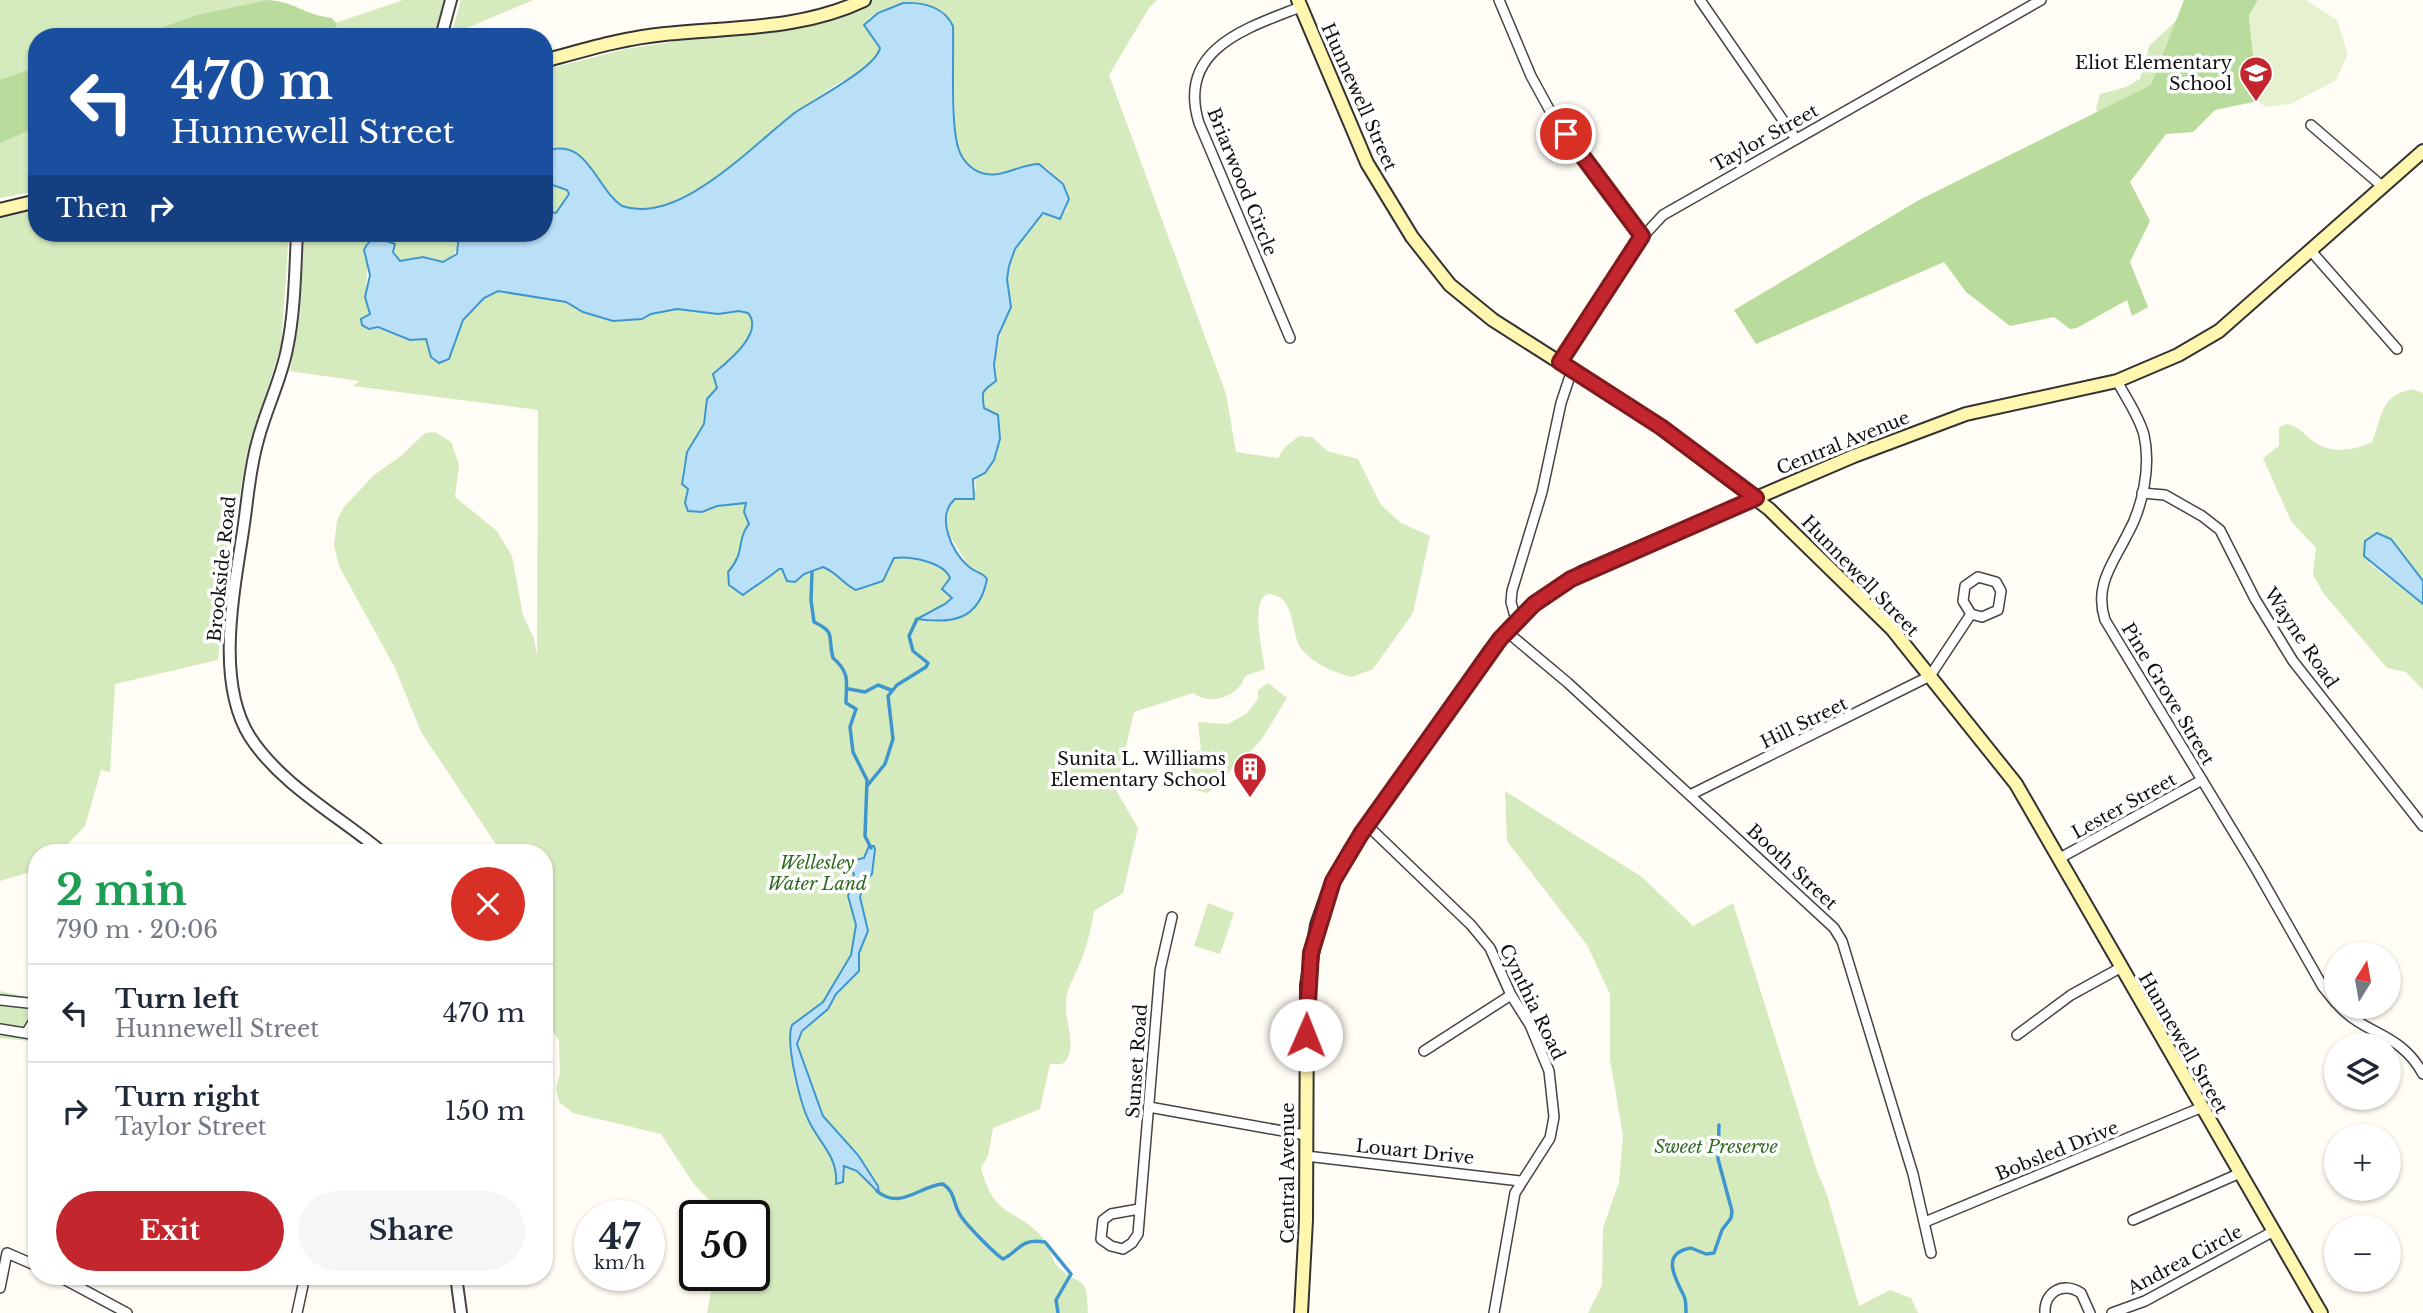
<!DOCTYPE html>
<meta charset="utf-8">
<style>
:root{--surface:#fff;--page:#f6f6f7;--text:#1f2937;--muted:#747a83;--line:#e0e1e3;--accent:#c4262e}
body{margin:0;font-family:"Libre Baskerville",serif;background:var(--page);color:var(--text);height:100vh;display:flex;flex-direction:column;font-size:26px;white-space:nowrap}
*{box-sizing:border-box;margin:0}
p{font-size:23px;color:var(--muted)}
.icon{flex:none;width:38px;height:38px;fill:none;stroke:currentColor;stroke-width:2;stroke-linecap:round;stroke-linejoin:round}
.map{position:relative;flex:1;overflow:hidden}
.drawer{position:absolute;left:28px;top:844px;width:525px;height:441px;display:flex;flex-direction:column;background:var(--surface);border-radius:28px;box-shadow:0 2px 5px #0004}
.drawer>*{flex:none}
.guide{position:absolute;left:28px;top:28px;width:525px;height:214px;border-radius:28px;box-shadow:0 2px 5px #0004;background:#1a4fa0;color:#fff;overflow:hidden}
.needle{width:46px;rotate:11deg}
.tools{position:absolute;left:2324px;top:942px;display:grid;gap:14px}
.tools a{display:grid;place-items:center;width:77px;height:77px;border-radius:50%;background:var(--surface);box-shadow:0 2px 5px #0004;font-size:35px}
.speed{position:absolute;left:574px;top:1200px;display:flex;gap:14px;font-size:35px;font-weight:700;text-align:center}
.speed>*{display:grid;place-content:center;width:91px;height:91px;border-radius:50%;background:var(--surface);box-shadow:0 2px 5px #0004;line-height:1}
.speed small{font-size:18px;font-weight:400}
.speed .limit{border:4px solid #111;border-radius:10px;background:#fff;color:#111}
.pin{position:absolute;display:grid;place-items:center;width:60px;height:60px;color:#fff;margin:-30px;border:4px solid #fff;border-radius:50%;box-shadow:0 2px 7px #0007}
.me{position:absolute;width:77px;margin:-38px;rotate:1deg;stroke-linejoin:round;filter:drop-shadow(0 0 5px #0008)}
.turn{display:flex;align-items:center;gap:24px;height:147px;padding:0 28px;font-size:32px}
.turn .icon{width:91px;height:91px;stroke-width:2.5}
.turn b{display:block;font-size:49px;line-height:60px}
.then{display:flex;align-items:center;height:66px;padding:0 28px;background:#0003;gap:14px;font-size:26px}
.round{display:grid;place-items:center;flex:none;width:74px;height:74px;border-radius:37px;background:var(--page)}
.summary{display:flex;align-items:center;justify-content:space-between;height:119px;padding:0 28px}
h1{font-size:42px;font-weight:700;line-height:52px;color:#1e9e55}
.cta{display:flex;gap:14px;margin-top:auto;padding:14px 28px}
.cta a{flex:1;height:80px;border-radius:42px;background:var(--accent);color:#fff;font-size:28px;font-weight:700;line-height:80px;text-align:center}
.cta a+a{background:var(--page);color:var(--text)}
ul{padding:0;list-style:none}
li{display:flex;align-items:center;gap:21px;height:98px;padding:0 28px;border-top:2px solid var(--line)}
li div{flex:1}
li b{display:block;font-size:26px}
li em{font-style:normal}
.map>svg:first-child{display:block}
.green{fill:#d5ebbd}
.forest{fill:#b9dc9c}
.pitch{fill:#e6f2cf}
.water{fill:#b9e0f7;stroke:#3f96cf;stroke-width:2}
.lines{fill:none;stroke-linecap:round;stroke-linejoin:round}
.stream{stroke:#3f96cf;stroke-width:3.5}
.minor-casing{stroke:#444;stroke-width:12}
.tertiary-casing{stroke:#444;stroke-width:14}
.secondary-casing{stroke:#333;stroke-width:16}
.minor{stroke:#fff;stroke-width:9}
.tertiary{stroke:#fff;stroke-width:10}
.secondary{stroke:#fff6b0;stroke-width:12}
.route-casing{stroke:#7f191e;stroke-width:18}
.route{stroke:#c4262e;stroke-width:12}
.labels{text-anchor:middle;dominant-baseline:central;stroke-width:7;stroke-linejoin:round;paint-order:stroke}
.poi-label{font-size:18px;fill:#111;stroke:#fff;text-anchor:end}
.street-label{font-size:18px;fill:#111;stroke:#fff}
.park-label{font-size:18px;font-style:italic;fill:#2f6b1f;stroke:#fff}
</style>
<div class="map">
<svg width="2423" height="1313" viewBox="0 0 2423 1313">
<rect width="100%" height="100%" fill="#fffdf5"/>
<g class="green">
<polygon points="0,0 266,0 196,15 135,37 37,37 37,191 0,198"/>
<polygon points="403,0 445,0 435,37 294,37"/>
<polygon points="461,0 533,0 451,35"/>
<path d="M868,0H1157L1149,8L1109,75L1226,394L1236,452L1278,458L1284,448L1299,436L1312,437L1327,451L1358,459L1381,505L1401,523L1430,536L1413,613L1373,669L1352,677C1335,673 1315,664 1303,651C1289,636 1298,594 1267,594C1250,603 1263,653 1265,669L1245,676C1239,697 1210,706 1193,693L1134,712L1116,790L1138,828L1123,893L1094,911C1091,929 1087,947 1080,963C1075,977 1066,988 1066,1004C1065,1021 1075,1041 1068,1057C1065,1066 1059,1064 1050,1064L1040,1109L993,1128L988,1156L981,1168C994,1219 1017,1208 1044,1239C1051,1248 1051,1261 1059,1268C1083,1289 1087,1273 1088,1313H707L714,1276H754V1216H724L693,1183L661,1134L573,1113L559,1102L556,1088L560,1073L559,1041L544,1016V852H501L421,732L395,668L339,566L334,545L337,520L344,507L374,475L401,456L425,433L435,432L451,442L459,465L455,497L497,531L512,556L523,615L534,639L537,655L538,410L353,386L359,381L290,371L300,312L304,233H451L458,249L448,260C431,265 423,254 405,262L400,261L390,242L381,237L374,239C368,256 362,298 370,314L363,317L369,329C385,326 395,338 410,340C418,341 421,338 428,341V349L452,353L463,320L484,298L498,291L566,302L583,312L613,321L642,319L651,314L677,309L718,314L739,311L751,315C755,333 736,362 720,369L717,388L706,403L704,424L687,452L682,472L688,494L701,512L717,506L746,503L744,512L749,524C737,540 746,550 728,572C725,585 735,592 747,594L779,569H782L787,581L795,582L804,574L823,567L861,589L888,574L894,558C910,557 944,562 950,578L948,584L943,587L952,598L945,604L918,619L931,622L974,611L987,583L986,576L970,568L945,528L951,502L976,490L975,476L985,473C998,455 1005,432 994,412L984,408C981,389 983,391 996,381C992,355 999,336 1009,313C1014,301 1007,289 1008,276C1009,252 1026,234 1040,215L1066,212C1071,191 1061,182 1046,167H1018L1006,172L984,174L964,161L959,151L955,128L953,27C926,0 904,0 869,18L880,48C876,72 849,76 832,87C808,103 785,120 763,139C746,153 730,171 710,183C689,194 659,213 635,210C596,206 594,132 544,152V70L626,49L736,32Z"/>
<polygon points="2178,19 2174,71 2100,116 2096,108 2100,94 2126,87 2140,79 2149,46"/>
<polygon points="544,182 568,190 566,200 556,213 544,211"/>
<polygon points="37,206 37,233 289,233 281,346 247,453 225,580 218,660 115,684 110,772 101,770 85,826 60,852 37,852 37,870 0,881 0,213"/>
<path d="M2412,389L2423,393V581L2391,539L2369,563L2423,604V690L2406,672L2387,668L2324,594L2313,575L2316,548L2291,521L2263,458L2279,446V428L2286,424C2300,426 2303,434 2313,441C2330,454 2354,451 2372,442C2383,417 2378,397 2412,389Z"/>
<polygon points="1268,683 1287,698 1261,740 1243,760 1239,758 1222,783 1207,793 1195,790 1182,774 1178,754 1201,751 1198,722 1228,724 1246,714 1258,699 1258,690"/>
<polygon points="1505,791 1642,877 1693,926 1733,903 1816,1168 1827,1195 1859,1306 1890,1290 1911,1298 1918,1313 1588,1313 1602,1285 1603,1228 1619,1182 1623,1136 1610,1059 1610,994 1587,945 1507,841"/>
<polygon points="1208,903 1234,913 1220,954 1194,946"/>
<polygon points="0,991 37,999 37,1042 0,1038"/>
</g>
<g class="forest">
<path d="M266,0C292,0 304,15 332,18L337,24L333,31L318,37H135L196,15Z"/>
<polygon points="2184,0 2258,0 2249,16 2258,101 2215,110 2193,132 2166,134 2130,182 2150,221 2130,262 2148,307 2132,316 2127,300 2077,328 2070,329 2054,317 2010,326 1966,292 1944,262 1756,344 1734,310 1919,200 2151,85"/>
<polygon points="37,67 37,127 0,143 0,80"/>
</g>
<polygon class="pitch" points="2258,0 2306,0 2337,20 2348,54 2336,80 2291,104 2266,107 2258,101 2249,16"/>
<g class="water">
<path d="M903,3C923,2 944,7 953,26C954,55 950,127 959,150C963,162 974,172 986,174C1004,177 1021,164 1039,164L1063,184L1069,199L1060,219L1043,213L1015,249L1009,266L1007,279L1011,307L998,336L994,365L996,381C983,391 981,389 984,408L998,415L1000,439L994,460L985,473L973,479L974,499H955C935,517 952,552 969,567C976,573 983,572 987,579C979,620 953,624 917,619L945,604L952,598L942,589L950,578C944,562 910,556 894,558L883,581L856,590C844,585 838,573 823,567L804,574L795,582L787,581L782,569H779C767,579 755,586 743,595L729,585L728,572C746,552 736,540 749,524L744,512L746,503L717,506L702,512L688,511L685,503L688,489L682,484L687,452L704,424L707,399L717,388L713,374C726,363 765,333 748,313L739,311L718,314L677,309L651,314L642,319L613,321L583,312L566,302L498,291L484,298L463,320L449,359L439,363L431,357L426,339L410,340L378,327L369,329L362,325L361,319L370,314L365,297L370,275L364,250C372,232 382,240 395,244L393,252L400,261L423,257L443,262L457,254L458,243L451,233H544V211L556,213L569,194L567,190L544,182V152C587,134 595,188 622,206C680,226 754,143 796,112C815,99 876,68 880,48L864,25L878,13Z"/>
<polygon points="2377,533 2391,539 2423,581 2423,604 2364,556 2365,541"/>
<path d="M869,846H874L875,849L872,874L864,882L860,897L868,931L859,953V971L836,994L828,1009L802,1031L797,1044L823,1116L858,1155L878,1186L879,1193L857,1171L844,1166L843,1182L836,1184C838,1158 822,1146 811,1125C801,1108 785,1043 792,1025L823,1002L851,955L856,925L848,896L854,874L851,870L845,874L841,871L851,861L864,858Z"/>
</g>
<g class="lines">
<g class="stream">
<path d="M812,572L811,600L814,622C837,633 827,636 833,658C851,673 846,683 846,703L856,709L850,727L853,752L867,780L865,836L871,848"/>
<polyline points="849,689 865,692 878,685 891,690"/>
<polyline points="867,786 885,764 893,739 888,696 897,685 926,667 928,663 913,651 909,636 917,619"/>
<path d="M877,1191C900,1211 921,1185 943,1184C955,1192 953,1202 959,1213C964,1223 994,1253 1003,1259C1020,1251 1019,1238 1045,1242L1071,1274L1056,1300L1058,1313"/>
<path d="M1686,1313C1686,1308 1686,1300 1684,1296C1675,1278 1660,1253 1691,1248L1706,1254L1714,1253L1722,1230L1731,1218L1732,1211L1718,1159L1719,1125"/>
</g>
<g class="minor-casing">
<g id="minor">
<polyline points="1499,0 1531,76 1549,109 1642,236"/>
<polyline points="1700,0 1796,139"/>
<polyline points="2311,125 2383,187"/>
<polyline points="2311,251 2397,349"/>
<path d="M1290,338L1199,123C1176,49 1247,28 1300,7"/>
<polyline points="1560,362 1636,244 1663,215 2041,0"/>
<path d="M2117,381C2126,398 2139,416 2144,435C2151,466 2143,507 2127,535C2112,565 2094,586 2105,620L2256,869L2323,987L2336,1003"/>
<polyline points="2142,493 2165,495 2202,516 2220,530 2255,599 2293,661 2423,826"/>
<polyline points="1516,620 1511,602 1512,591 1542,492 1561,403 1572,370"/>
<polyline points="1506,631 1568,683 1834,928 1842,941 1913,1174 1931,1253"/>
<polyline points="1690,795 1930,676 1971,614 1982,617 1998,610 2001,591 1996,582 1978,577 1965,586 1963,601 1971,614"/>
<polyline points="1367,825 1471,925 1490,948 1511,995 1530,1025 1549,1071 1554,1117 1550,1138 1515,1193 1494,1313"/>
<polyline points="2060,858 2202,780"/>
<polyline points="0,1000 37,1004"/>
<path d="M2339,1006C2367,1036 2400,1032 2423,1074"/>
<polyline points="0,1029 37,1035"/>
<polyline points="27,1032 37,1016"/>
<polyline points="2017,1035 2071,995 2120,968"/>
<polyline points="1424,1051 1511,995"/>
<polyline points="1149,1107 1305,1135"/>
<polyline points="1306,1156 1520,1181"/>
<polyline points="1139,1209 1111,1214 1103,1220 1101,1239 1111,1246 1123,1249 1132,1243 1138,1234 1160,970 1172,917"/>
<polyline points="2133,1220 2238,1174"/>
<polyline points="1925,1222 2200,1108"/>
<polyline points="58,1276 127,1313"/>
<polyline points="0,1288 7,1253 37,1266"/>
<polyline points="297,1313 305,1276"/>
<path d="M2045,1313C2044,1292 2063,1281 2081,1293L2090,1313"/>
<polyline points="2112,1313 2145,1301 2272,1232"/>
</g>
</g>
<g class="tertiary-casing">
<g id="tertiary">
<polyline points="441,37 451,0"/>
<path d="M297,233C295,272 295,311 287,349C281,380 266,409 258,440C250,467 248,496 244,524C235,587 214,680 250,737C281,785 339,816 382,852"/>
<polyline points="456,1276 461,1313"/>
</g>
</g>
<g class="secondary-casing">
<g id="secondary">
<polyline points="1298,0 1367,163 1412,237 1450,285 1493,320 1661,427 1769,509 1892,629 2016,784 2321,1313"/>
<path d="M544,61C584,50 623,38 665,34C733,27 801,30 864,0"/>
<polyline points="0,210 37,201"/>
<path d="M1301,1313L1306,1220L1307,985L1317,925L1331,885L1351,849L1490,651C1516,617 1546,592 1583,572L1854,456L1966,414L2117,381L2178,355L2219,331L2423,151"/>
</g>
</g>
<use href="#minor" class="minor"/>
<use href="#tertiary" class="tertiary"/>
<use href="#secondary" class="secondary"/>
</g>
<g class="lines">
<g class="route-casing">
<polyline id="route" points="1306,1035 1311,953 1333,881 1361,834 1500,639 1534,604 1571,579 1756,498 1661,427 1560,362 1642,236 1566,134"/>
</g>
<use href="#route" class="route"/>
</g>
<defs>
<g id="school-pin" transform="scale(1.75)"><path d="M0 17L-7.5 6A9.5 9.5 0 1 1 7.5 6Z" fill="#c4262e" stroke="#fff"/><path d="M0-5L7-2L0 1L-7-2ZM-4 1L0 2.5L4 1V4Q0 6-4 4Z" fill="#fff"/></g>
<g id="building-pin" transform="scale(1.75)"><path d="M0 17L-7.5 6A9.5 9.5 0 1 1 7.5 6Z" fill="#c4262e" stroke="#fff"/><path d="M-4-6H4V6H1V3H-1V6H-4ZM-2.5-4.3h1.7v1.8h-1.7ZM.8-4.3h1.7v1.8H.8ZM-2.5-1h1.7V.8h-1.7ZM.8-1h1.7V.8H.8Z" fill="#fff"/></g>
</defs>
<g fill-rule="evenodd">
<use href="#school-pin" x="2256" y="73"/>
<use href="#building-pin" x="1250" y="769"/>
</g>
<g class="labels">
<g class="poi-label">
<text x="2232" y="63">Eliot Elementary<tspan x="2232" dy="21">School</tspan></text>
<text x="1226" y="759">Sunita L. Williams<tspan x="1226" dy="21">Elementary School</tspan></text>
</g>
<g class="street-label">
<text transform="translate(1359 97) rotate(66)">Hunnewell Street</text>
<text transform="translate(1765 138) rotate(-29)">Taylor Street</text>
<text transform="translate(1242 182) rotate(68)">Briarwood Circle</text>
<text transform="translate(1843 443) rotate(-22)">Central Avenue</text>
<text transform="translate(222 569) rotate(-84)">Brookside Road</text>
<text transform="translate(1860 576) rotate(46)">Hunnewell Street</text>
<text transform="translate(2301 638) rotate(56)">Wayne Road</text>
<text transform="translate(2168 694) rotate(59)">Pine Grove Street</text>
<text transform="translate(1804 723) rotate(-26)">Hill Street</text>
<text transform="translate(2124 806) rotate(-29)">Lester Street</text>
<text transform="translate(1792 867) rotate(43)">Booth Street</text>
<text transform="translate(1532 1002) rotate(64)">Cynthia Road</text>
<text transform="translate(2183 1043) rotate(60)">Hunnewell Street</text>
<text transform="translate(1137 1061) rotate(-86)">Sunset Road</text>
<text transform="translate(2057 1151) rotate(-22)">Bobsled Drive</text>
<text transform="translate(1415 1152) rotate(6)">Louart Drive</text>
<text transform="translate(1288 1173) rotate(-90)">Central Avenue</text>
<text transform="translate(2185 1260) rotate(-28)">Andrea Circle</text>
</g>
<g class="park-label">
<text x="817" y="863">Wellesley<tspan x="817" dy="21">Water Land</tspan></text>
<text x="1716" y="1147">Sweet Preserve</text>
</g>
</g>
</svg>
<div class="tools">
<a><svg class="needle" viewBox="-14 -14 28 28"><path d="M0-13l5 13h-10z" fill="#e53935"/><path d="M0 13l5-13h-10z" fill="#747a83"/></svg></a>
<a><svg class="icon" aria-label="layers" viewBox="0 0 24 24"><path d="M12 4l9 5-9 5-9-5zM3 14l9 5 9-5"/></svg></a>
<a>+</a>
<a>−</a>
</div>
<div class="speed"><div>47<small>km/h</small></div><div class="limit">50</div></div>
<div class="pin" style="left:1566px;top:134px;background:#d93025"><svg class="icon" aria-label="arrive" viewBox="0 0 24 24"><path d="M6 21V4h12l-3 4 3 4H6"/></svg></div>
<svg class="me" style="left:1306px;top:1035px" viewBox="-20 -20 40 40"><circle r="19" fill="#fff"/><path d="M0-13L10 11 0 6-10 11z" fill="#c4262e"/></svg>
<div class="guide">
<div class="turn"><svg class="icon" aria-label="left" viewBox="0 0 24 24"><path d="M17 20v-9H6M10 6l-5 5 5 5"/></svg><div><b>470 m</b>Hunnewell Street</div></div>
<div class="then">Then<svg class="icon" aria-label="right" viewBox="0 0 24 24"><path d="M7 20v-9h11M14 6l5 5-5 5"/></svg></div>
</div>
<section class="drawer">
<div class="summary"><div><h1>2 min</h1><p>790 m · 20:06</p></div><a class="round" style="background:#d93025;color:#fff"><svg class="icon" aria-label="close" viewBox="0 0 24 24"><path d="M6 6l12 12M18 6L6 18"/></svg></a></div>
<ul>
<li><svg class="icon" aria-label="left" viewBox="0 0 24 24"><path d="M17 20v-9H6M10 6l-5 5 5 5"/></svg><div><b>Turn left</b><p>Hunnewell Street</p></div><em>470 m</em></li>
<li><svg class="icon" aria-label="right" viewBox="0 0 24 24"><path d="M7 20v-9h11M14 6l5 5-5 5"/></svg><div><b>Turn right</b><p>Taylor Street</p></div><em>150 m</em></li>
</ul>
<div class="cta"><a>Exit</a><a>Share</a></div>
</section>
</div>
